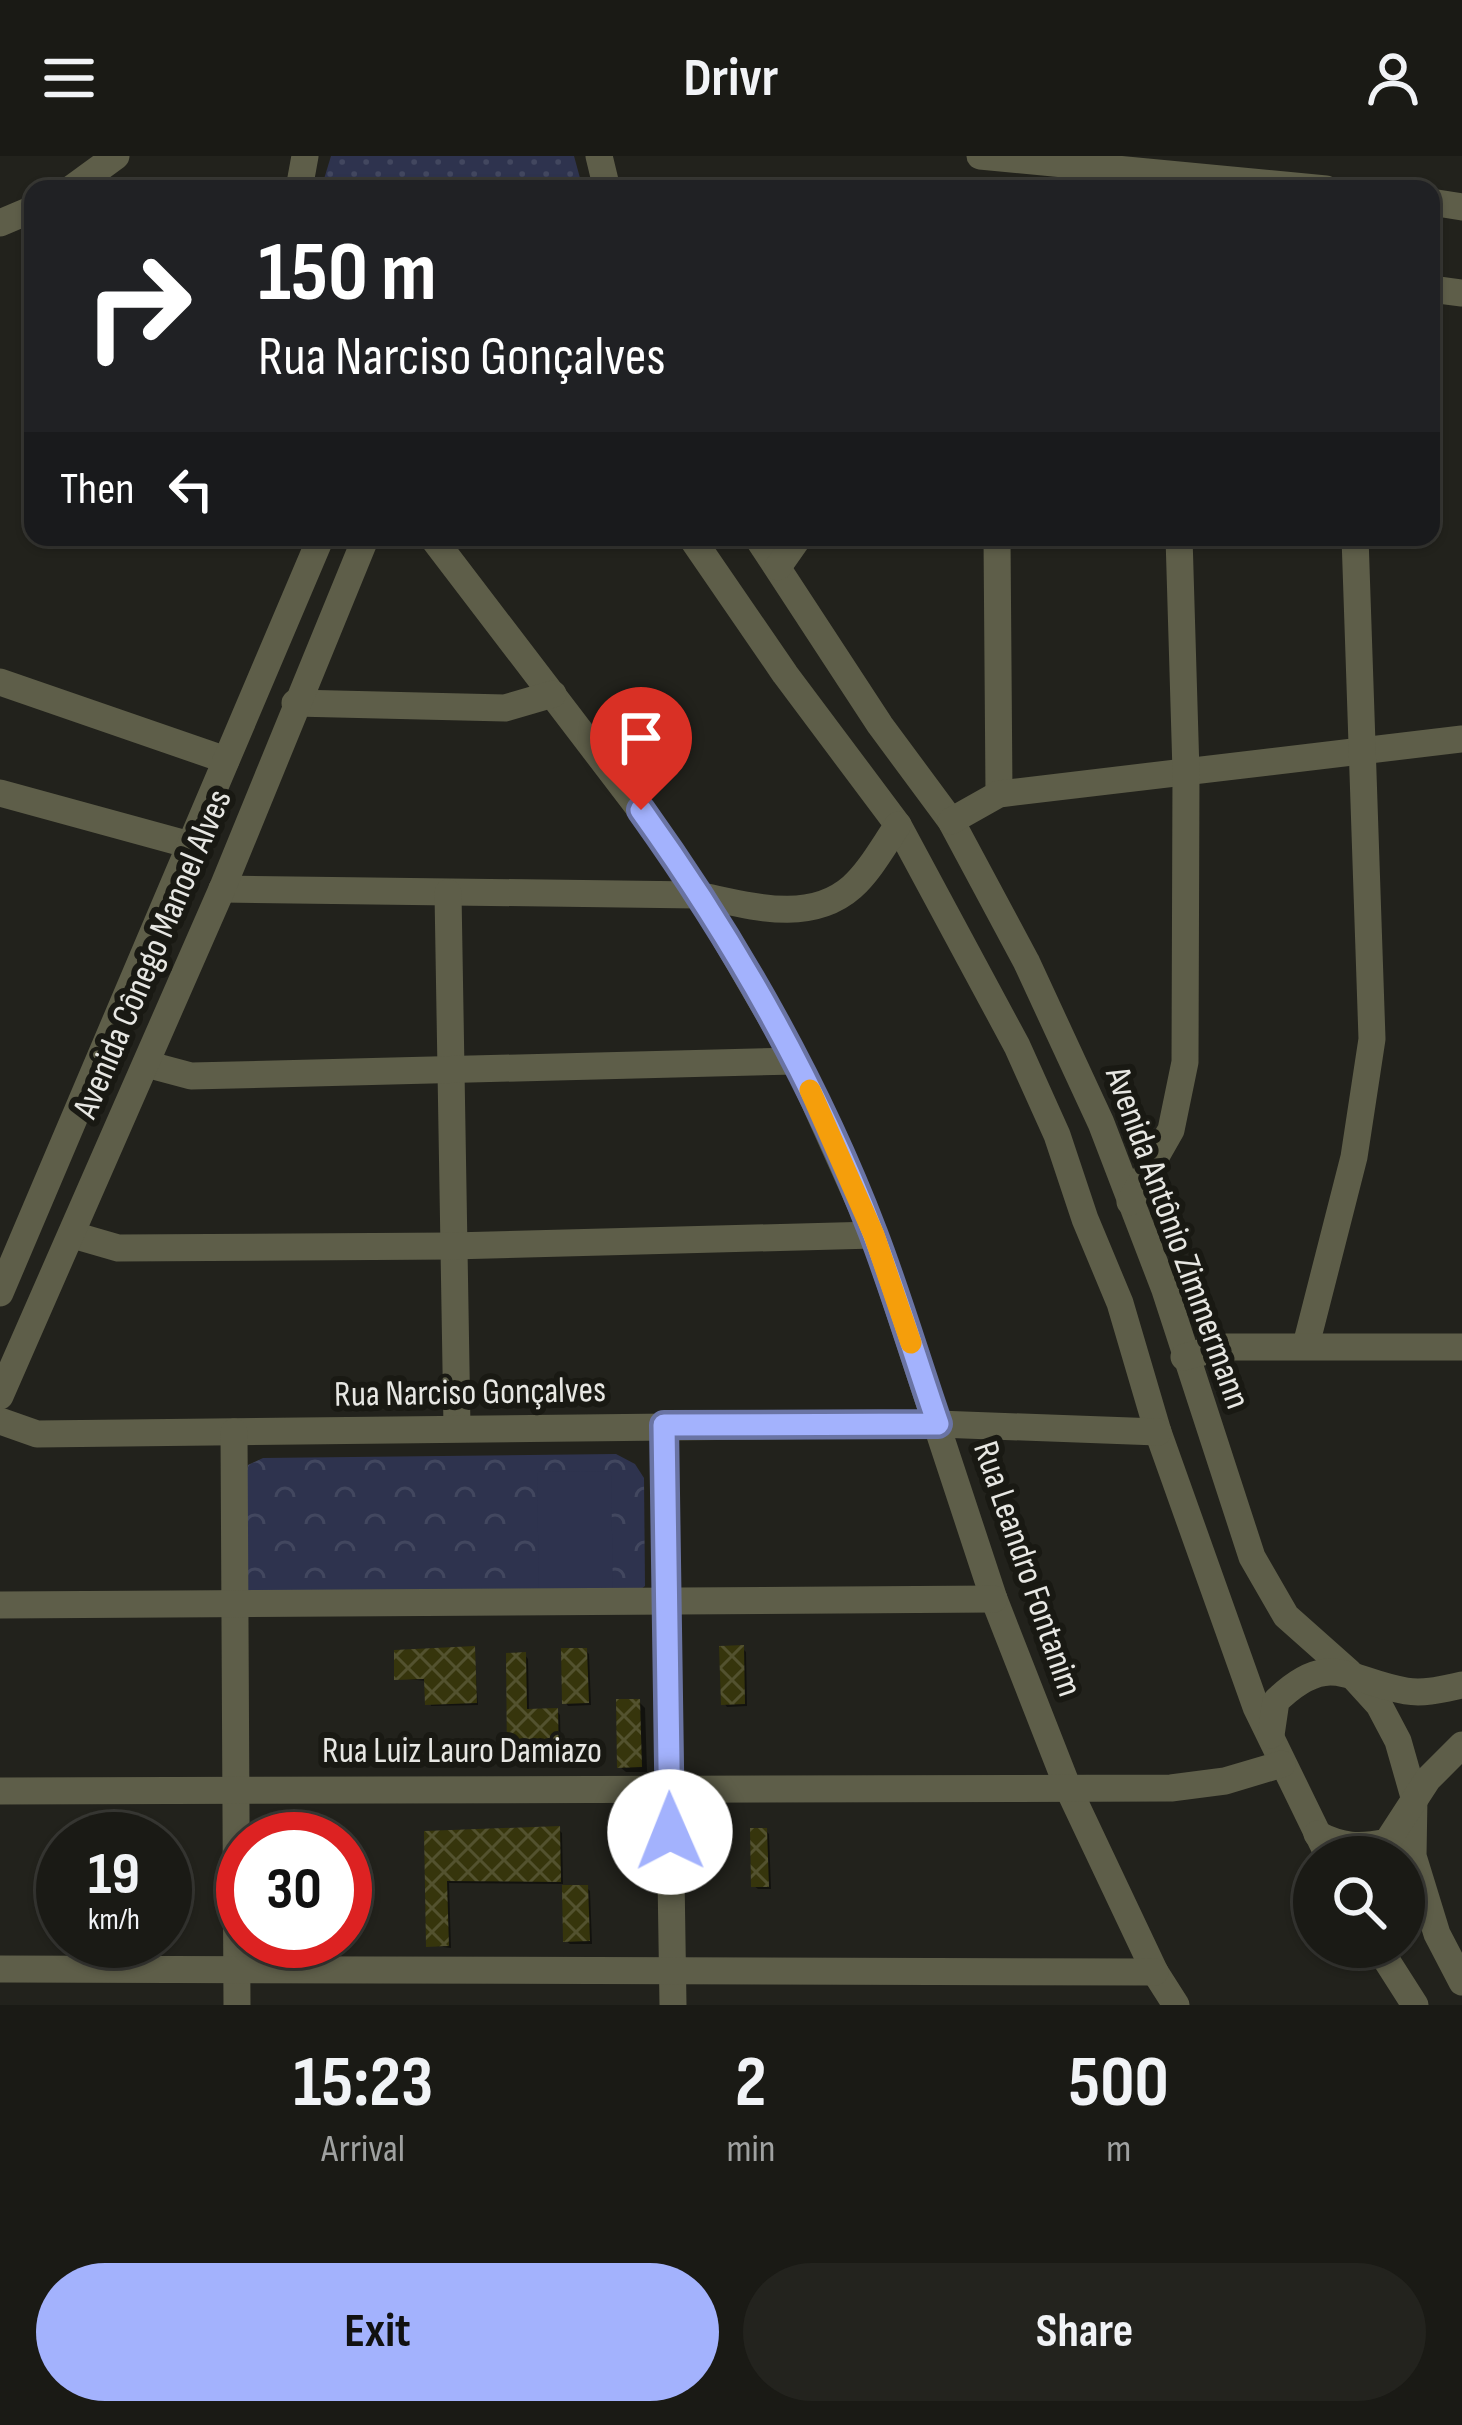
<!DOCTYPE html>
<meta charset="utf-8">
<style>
:root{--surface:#1a1a15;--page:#23231e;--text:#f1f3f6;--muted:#9fa1a0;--line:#383834;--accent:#a3b2fd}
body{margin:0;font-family:"Sofia Sans Condensed",sans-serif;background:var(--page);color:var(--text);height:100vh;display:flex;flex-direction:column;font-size:45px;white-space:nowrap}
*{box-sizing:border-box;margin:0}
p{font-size:39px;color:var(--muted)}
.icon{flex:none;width:66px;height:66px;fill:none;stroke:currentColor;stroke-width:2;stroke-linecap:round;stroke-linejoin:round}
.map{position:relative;height:1849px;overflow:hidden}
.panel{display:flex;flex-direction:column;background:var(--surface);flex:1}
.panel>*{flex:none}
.hud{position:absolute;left:24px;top:24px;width:1416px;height:366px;border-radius:24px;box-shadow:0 3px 9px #0004,0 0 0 3px var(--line);background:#202124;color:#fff;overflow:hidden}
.buttons{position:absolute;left:1293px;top:1680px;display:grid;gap:24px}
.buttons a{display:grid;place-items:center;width:132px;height:132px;border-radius:50%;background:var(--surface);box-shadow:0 3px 9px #0004,0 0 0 3px var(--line);font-size:60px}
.speed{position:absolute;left:36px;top:1656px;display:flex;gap:24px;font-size:60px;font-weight:700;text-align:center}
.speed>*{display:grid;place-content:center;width:156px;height:156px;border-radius:50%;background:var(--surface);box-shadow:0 3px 9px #0004,0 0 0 3px var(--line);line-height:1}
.speed small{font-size:30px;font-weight:400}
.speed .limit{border:18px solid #d22;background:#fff;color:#111}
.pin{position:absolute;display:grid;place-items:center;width:102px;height:102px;color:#fff;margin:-123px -51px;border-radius:50% 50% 50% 0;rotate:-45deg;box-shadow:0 0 12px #0007}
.pin .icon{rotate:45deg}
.me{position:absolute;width:132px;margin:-66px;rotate:359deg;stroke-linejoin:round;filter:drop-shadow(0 0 9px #0008)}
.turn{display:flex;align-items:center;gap:42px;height:252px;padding:0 36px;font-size:54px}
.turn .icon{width:156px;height:156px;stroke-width:2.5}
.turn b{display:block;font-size:84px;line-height:102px}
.then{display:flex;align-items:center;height:114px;padding:0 36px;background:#0003;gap:24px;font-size:45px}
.eta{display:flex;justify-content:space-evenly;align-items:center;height:204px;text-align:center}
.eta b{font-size:72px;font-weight:700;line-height:84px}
.cta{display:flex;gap:24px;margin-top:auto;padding:24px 36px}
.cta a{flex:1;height:138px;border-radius:72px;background:var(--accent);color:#111;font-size:48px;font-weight:700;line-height:138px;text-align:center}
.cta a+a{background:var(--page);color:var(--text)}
header{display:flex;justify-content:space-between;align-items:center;height:156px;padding:0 36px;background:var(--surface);font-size:54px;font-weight:700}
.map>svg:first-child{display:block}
.grass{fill:url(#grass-dots)}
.park{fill:url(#park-crowns)}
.pitch{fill:#2e334e}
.shadow{fill:#0007}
.building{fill:url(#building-cross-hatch)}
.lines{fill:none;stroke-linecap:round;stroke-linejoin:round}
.minor{stroke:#5e5e49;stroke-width:27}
.route-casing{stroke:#6a74a4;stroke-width:30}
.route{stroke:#a3b2fd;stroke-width:21}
.slow{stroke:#f59e0b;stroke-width:21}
.labels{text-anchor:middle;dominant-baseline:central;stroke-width:12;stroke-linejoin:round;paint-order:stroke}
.street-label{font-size:36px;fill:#e7e7e3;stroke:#191913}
</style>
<header><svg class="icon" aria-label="menu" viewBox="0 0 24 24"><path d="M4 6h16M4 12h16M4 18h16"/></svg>Drivr<svg class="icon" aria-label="person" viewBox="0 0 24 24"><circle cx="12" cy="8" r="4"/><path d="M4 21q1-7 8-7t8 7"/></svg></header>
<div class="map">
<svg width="1462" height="1849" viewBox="0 0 1462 1849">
<defs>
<pattern id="grass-dots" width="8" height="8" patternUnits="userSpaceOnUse" patternTransform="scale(3)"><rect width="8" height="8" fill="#2e334e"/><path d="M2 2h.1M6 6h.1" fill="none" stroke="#42475f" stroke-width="1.8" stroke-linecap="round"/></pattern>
<pattern id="park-crowns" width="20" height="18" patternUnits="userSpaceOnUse" patternTransform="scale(3)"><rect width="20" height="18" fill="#2e334e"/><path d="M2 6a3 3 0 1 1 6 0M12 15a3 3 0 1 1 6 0" fill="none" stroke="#42475f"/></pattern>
<pattern id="building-cross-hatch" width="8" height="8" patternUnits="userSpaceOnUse" patternTransform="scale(3)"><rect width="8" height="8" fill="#36350c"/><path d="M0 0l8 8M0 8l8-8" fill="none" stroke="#53522f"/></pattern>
</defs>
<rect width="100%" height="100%" fill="#22221c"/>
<polygon class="grass" points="331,0 574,0 583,33 321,33"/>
<polygon class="park" points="616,1298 635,1308 644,1322 645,1430 637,1436 246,1436 245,1321 248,1309 263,1302"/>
<polygon class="pitch" points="611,1315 613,1438 539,1439 537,1316"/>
<g class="shadow">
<polygon points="742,1492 746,1496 747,1550 727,1551 724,1547"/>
<polygon points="474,1493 478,1549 431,1550 427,1525 397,1522"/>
<polygon points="586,1495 589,1498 591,1549 568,1550 565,1546"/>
<polygon points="525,1499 528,1503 529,1556 557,1555 560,1559 561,1606 513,1609 510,1605"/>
<polygon points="639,1546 645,1552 647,1616 626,1616 620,1611"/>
<polygon points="558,1673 562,1677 563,1728 449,1727 451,1792 429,1789 427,1677"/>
<polygon points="766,1675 769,1678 771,1733 758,1733 754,1730"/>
<polygon points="310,1679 313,1683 289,1683 289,1680"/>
<polygon points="587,1732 590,1735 592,1788 570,1788 566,1785"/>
</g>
<g class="building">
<polygon points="744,1489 745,1548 721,1549 719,1490"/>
<polygon points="475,1490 477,1547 425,1549 424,1523 394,1524 394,1494"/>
<polygon points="561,1492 587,1492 589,1547 562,1548"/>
<polygon points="526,1496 527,1553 558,1552 559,1603 507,1607 506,1497"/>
<polygon points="616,1543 640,1543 642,1611 617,1612"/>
<polygon points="560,1670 561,1726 447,1725 449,1790 426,1791 424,1675"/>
<polygon points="750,1672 767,1672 769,1731 751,1731"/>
<polygon points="562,1729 588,1729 590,1785 563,1786"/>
</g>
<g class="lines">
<g class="minor">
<polyline points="599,0 607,33"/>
<polyline points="980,0 1326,33"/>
<polyline points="71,33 116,0"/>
<polyline points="299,33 305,0"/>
<polyline points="1431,46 1462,51"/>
<polyline points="0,67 33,53"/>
<polyline points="1431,133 1462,137"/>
<polyline points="432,381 658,677 708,753 796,905 874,1079 994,1443 1068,1632 1155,1816 1176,1849"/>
<polyline points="691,381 785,518 898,669 1017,890 1057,979 1085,1063 1120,1147 1158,1276 1256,1551 1329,1701"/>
<polyline points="757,381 880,569 951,665 1026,805 1101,967 1165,1134 1252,1401 1286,1460 1349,1516 1379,1549 1398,1585 1414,1641 1413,1700 1437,1778 1462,1826"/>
<polyline points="997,381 999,638"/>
<polyline points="778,411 799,381"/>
<polyline points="0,526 226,604"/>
<polyline points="295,547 505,552 553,538"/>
<polyline points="0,637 190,689"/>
<polyline points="951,665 999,638 1462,583"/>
<path d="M222,733L697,739C748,749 809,769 852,731C870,715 884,689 898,669"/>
<polyline points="448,737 457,1271"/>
<polyline points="146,908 191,920 796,905"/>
<polyline points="1130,1046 1171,974 1185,906 1186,616 1179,381"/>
<polyline points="73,1079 118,1092 452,1090 874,1079"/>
<polyline points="0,1137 321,381"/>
<polyline points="1306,1189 1354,1001 1372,883 1355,381"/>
<polyline points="1184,1201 1222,1191 1462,1191"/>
<polyline points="0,1240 222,733 366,381"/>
<polyline points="0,1265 37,1278 938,1268 1158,1276"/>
<polyline points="664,1269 673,1849"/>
<polyline points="234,1276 237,1849"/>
<polyline points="0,1449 994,1443"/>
<path d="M1271,1579L1276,1545C1330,1493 1347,1525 1406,1535C1425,1538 1443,1533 1462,1529"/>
<polyline points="0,1635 1171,1632 1225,1625 1282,1608"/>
<path d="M1317,1678C1342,1691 1359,1692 1387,1686L1428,1623L1462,1589"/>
<polyline points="1378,1791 1415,1849"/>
<polyline points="0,1813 1155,1816"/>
</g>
</g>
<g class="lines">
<g class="route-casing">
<path id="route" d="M641,654C734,784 816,928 873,1077C897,1140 916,1204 938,1268L664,1269L670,1676"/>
</g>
<use href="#route" class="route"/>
<polyline class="slow" points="810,934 874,1079 911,1187"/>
</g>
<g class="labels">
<g class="street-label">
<text transform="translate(153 798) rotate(-67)">Avenida Cônego Manoel Alves</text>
<text transform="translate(1177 1082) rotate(70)">Avenida Antônio Zimmermann</text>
<text transform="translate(470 1237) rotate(-1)">Rua Narciso Gonçalves</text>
<text transform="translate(1027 1413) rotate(71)">Rua Leandro Fontanim</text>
<text x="462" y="1595">Rua Luiz Lauro Damiazo</text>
</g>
</g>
</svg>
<div class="buttons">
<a><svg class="icon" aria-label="search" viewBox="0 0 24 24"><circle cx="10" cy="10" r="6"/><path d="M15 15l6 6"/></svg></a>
</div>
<div class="speed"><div>19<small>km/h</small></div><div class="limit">30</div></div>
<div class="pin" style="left:641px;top:654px;background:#d93025"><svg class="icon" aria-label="arrive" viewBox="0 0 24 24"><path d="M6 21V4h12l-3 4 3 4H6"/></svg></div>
<svg class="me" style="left:670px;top:1676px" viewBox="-20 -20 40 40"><circle r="19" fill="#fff"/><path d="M0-13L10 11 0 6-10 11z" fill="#a3b2fd"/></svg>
<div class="hud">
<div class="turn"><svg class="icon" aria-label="right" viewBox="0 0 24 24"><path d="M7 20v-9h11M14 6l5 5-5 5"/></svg><div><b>150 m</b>Rua Narciso Gonçalves</div></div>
<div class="then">Then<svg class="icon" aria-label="left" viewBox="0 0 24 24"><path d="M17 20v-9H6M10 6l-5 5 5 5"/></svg></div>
</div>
</div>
<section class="panel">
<div class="eta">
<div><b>15:23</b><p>Arrival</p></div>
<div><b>2</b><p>min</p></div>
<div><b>500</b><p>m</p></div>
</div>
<div class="cta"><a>Exit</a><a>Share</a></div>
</section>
